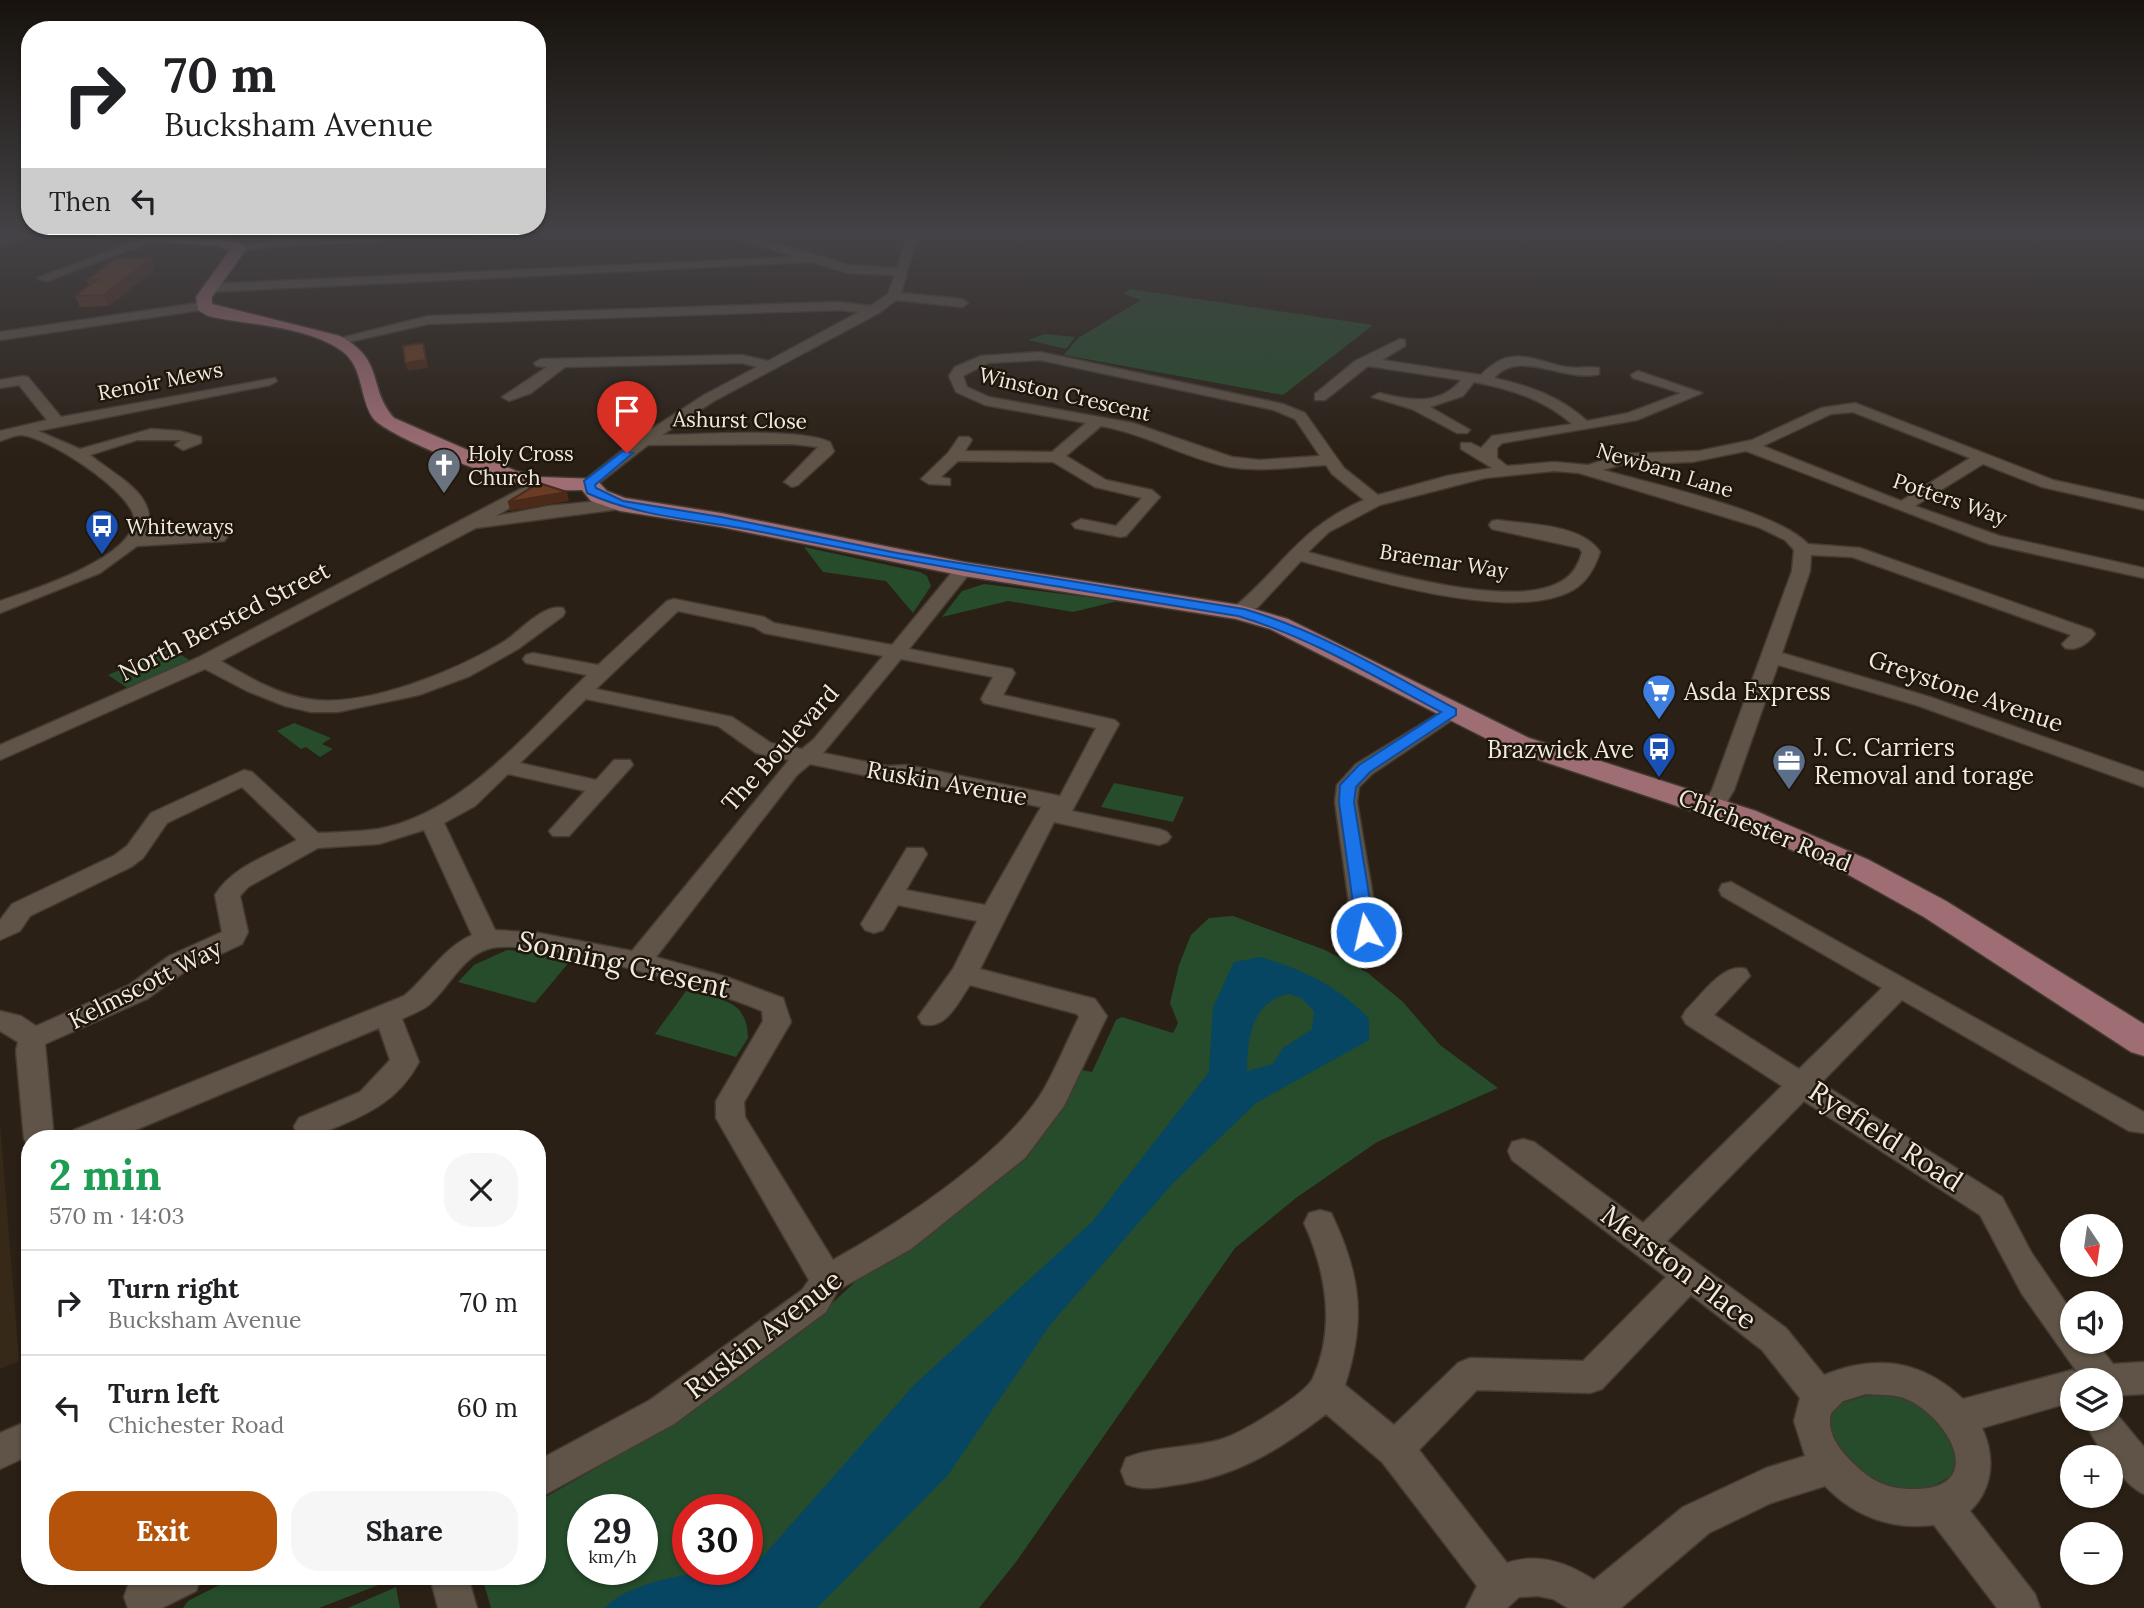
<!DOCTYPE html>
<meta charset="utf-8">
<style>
:root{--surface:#fff;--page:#f6f6f6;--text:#202124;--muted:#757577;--line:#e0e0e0;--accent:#b45309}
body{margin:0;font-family:Lora,serif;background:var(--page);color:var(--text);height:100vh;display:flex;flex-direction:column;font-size:26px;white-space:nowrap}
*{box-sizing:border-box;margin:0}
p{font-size:23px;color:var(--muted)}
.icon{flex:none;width:38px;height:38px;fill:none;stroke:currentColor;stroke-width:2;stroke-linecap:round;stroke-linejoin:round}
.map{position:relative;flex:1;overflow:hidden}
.drawer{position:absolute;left:21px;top:1130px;width:525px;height:455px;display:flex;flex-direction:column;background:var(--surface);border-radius:28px;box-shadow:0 2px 5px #0004}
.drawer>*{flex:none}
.top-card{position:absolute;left:21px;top:21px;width:525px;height:214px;border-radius:28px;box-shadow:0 2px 5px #0004;background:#fff;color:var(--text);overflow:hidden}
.needle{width:46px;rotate:167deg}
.tools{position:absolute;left:2060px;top:1214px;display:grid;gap:14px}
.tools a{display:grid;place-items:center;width:63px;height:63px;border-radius:50%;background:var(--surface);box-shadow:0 2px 5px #0004;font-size:35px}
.speed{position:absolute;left:567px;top:1494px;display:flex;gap:14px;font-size:35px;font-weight:700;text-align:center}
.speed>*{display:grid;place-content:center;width:91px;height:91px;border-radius:50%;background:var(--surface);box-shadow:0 2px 5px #0004;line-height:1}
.speed small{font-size:18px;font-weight:400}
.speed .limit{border:10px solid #d22;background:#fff;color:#111}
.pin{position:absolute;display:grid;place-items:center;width:60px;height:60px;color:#fff;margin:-72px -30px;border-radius:50% 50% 50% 0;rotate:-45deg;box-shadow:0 0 7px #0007}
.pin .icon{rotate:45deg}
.me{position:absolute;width:77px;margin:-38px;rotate:351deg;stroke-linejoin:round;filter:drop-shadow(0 0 5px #0008)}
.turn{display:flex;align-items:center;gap:24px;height:147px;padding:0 28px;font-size:32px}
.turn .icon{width:91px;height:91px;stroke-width:2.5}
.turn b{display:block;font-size:49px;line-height:60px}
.then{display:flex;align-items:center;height:66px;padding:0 28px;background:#0003;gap:14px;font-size:26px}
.round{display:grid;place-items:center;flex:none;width:74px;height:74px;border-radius:28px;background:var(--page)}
.head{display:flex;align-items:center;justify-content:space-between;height:119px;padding:0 28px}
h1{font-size:42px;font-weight:700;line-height:52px;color:#1e9e55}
.button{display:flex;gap:14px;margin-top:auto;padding:14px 28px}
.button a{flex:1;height:80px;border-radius:28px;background:var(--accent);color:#fff;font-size:28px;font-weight:700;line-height:80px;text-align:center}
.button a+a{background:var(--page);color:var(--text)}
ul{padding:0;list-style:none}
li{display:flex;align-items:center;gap:21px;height:105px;padding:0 28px;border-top:2px solid var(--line)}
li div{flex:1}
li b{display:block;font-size:26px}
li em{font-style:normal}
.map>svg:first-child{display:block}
.built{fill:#362918}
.green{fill:#264c2b;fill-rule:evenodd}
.water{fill:#064662;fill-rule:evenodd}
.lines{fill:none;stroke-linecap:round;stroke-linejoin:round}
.minor-casing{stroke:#433b33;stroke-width:3}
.major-casing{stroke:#433b33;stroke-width:3}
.minor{fill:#5f5447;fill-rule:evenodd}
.major{fill:#9f6d74;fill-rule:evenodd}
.wall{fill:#5c341f}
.shaded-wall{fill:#4b2a19}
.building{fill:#6b3c24;stroke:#4b2a19;stroke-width:2}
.route{fill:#1a73e8;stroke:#114b97;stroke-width:2}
.labels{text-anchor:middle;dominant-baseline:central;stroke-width:5;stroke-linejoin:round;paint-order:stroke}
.far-street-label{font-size:21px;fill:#f0eae2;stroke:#20170c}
.far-poi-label{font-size:21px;fill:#f0eae2;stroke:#20170c;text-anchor:start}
.street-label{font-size:24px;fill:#f0eae2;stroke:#20170c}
.poi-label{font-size:24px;fill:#f0eae2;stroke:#20170c;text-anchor:start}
.near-street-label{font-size:28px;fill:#f0eae2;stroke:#20170c}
</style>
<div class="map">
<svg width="2144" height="1608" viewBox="0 0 2144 1608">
<rect width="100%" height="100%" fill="#2a2015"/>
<polygon class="built" points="0,1123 19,1361 0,1369"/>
<g class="green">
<polygon points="1130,289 1373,325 1283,395 1064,355 1078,338 1141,300 1124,294"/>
<polygon points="1045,334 1075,337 1066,349 1028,340"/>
<polygon points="804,547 920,572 927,576 931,586 913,613 886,581 823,572"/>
<polygon points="984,584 1118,601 1073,612 1008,601 942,617 962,591"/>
<polygon points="170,648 191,661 129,689 108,675"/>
<polygon points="294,723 331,738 322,744 333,749 320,757 306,747 301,749 277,731"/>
<polygon points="1114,783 1184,797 1173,822 1101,807"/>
<path d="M1233,916L1325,950L1368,973L1403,1002L1440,1045L1498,1088L1377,1142L1296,1198L1235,1248L1016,1562L979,1608H491L482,1577H537V1502L678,1421L801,1332L856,1281L921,1238L1026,1159L1054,1120L1082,1070L1092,1072L1116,1020L1122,1017L1173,1033L1178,1023L1170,1003L1179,965L1191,935L1209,918ZM583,1510H642V1570H583ZM688,1510H747V1570H688Z"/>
<polygon points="507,950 539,953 571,960 535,1003 458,982 474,965"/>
<path d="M686,991C719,1000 747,997 748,1038L736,1057L655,1034Z"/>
<path d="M1882,1391C1931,1397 1943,1427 1965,1464C1937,1492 1897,1502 1862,1478C1849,1469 1838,1448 1829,1436L1831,1410L1838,1404Z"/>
<polygon points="235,1577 399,1577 319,1608 183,1608 188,1601"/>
<polygon points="396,1587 400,1608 348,1608"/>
</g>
<path class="water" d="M1260,957C1302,969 1339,986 1369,1019V1040L1256,1103L1173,1183L1050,1325L948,1475L817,1608H604C634,1578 706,1570 747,1570V1564L758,1562L915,1384L1092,1222L1209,1072L1213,1007L1234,962ZM1289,994L1301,998L1314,1011L1312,1029L1283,1048L1273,1064L1247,1071C1247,1039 1252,1001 1289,994Z"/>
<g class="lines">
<g class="minor-casing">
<g id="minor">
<polygon points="18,233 34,233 0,246 0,239"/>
<polygon points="425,233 523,233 518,236 282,245 239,251 233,248 282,239"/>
<path d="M724,233H741L849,265L897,268L902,250L912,233H923L913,250L901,293L962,299L968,303L962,307L896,300L879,313L714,401L662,435C703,435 797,427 830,442L834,451L832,454L798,485L792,487L784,482L818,447L792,444L648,445L594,487L588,489L580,484L639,437L704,395L757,367L742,363L565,367L531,393L509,401L502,397L547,367L536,366L534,363L541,359L742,355L768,361L859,312L839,310L428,324L336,345L329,341L428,316L839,302L871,306L888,294L895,275L848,273L811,262L210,292L204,288L210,284L795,257Z"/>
<polygon points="145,238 155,240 47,281 37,278"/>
<polygon points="204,302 208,303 208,309 0,340 0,332"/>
<path d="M1400,339L1405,340V346L1382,360L1481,375C1510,344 1532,360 1566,367C1578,369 1588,366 1599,368V374C1562,383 1521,348 1494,378C1529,386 1560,396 1587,421L1628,413L1681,393L1633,378L1631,375L1638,371L1702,393L1637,420L1502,443L1497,448V458L1507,466L1554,462L1588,465L1623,454L1699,451L1752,440L1821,408L1855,403L2053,480L2144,500V510L2042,487L1983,464L1915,506L2000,536L2144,568V578L1989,544L1746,451L1692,462L1623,464L1603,470C1652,484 1777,511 1808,544L1860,548L2092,630L2095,634C2088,644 2077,651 2065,648L2062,644L2071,635L1852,557L1811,555L1810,571L1782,653L1930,697L2144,772V787L1916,705L1778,665L1734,790L1721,812H1705L1702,807L1712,790L1792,571L1794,550L1785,540L1758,527L1579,473L1554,471L1485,478L1380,505L1329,532L1308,552C1365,567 1503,609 1556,584C1571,578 1578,567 1582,552L1579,548L1492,529L1489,525L1492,521L1498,520C1529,525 1582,524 1600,552C1595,567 1587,582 1573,590C1513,624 1365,578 1301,561L1258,607L1240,618L1231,612L1233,608C1283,567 1300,527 1364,500L1332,474L1326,465C1294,467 1261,472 1229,467C1185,458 1146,434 1101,426L1066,456L1106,480L1152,490L1160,497L1126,536L1120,537L1075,528L1072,524L1081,519L1116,526L1142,498L1095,487L1053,462L958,461L941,477L950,479V485L929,484L921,479L948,453L959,437H969L972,440L965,451L1052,452L1086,423L985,405L956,392L949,376L955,367L981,356L1040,352L1283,404L1305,413L1344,468L1378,495L1447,476L1492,468L1461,449V443H1471L1481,448L1492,436L1572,424C1544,399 1510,389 1474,382L1463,396L1430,407L1470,430L1467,433H1457L1412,409L1372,397L1379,393C1408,400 1439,407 1461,380L1368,366L1325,400H1315V394L1355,361ZM1040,360L1274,410L1295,419L1320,456L1260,460L1232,457L1133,423L989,397L967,387L963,376L988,363ZM1853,412L1970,458L1901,501L1763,446L1831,414Z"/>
<path d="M23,376L28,377L61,417L275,378L277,381L270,385L38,431L80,449L151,429L180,431L201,437V443L183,450L175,445L181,440H137L90,455C117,477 163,497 145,535L218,532L224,533L227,537L224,541L137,546L100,573L0,613V601C32,590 128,560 134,522C139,495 46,436 21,435C15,435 6,439 0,441V431L47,420L19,385L0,388V380Z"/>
<path d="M532,483L538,485V491L496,516L548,506L620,499L628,504L620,509L476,528L221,661C248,677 277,694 308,699C364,709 458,670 505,641C520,631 544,603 563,608L565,612L563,616L518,649L470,676L419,695L338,712H311L285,706L247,691L205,669L0,760V745L199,657Z"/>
<path d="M964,564L973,569L909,649L1012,669L1015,673L1003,695L1115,720L1119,724L1072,811L1159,829L1167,832L1171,837L1167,842L1159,845L1054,822L980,969L1095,999L1107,1016L1064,1106L1025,1158L911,1249L838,1290L826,1312L674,1424L537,1499V1461L650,1400L802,1290L809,1280L716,1118V1101L763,1021L762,1011C714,990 533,935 488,949C463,956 448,988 430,1004C422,1011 412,1014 402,1019L419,1062C397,1103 365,1115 325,1132L327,1139H297L294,1126L299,1118L360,1092L390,1060L379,1028L114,1139H69L74,1130L404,996C427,977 443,948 472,935L424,830L379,844L318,848L248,887L240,896L248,932L242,944L187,970L147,999L45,1044L54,1139H30L29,1148L24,1139L16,1050L18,1042L0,1031V1011L21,1016L36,1026L129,985L169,956L222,932L215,895C232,867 269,855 297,840L242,787L167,823L143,858L131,867L30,916L20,931L0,940V920L12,904L115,855L127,846L151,813L244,770L252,772L318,833C338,832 358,832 378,829C463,813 526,733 587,675L526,663L523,659L526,655L533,653L598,665L667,601L674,599L764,617L774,623L892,645L958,565ZM678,611L754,627L764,633L883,656L814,739L802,749L771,743L732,717L596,689ZM901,659L993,677L981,699L984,703L1096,728L1060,796L907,765L887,766L823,753ZM586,699L718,726L756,753L789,760L632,951L539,933L495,930L444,823L475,806L508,774L585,791L549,831L553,836H569L633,765L630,760H614L596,780L520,763ZM810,764L887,780L907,779L1041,807L985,905L906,890L927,854L923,848H907L861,924L865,930L874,933L883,930L898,905L977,921L953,969L918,1017L922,1024C946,1031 958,1002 970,985L1077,1014L1079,1017C1067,1041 1057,1066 1044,1089C1006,1154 898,1224 833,1260L745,1117L744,1102L791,1022L783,998L727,977L656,957L797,775Z"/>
<polygon points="1451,706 1458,708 1461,712 1458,716 1372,774 1359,787 1357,802 1379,932 1375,938 1366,941 1357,938 1353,932 1335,802 1337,785 1356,764"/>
<path d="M1731,882L2144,1112V1133L2129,1131L1902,1000L1821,1083L2002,1197L2031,1252L2072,1312V1342H2096L2113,1364L2144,1362V1394L2110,1396V1381H2072V1402L1982,1428C1995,1456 1994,1488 1970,1511L2035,1594L2040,1608H1997L1934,1525C1892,1530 1855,1517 1825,1486L1771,1503L1709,1533L1621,1608H1568L1553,1599L1538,1596L1519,1597L1507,1608H1466L1477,1586L1382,1462L1326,1414C1279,1450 1234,1478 1174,1485C1157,1488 1142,1491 1126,1484L1121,1471L1126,1458C1157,1445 1193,1449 1225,1438C1242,1433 1306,1394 1313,1378C1336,1328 1326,1271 1304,1223L1309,1213L1320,1210L1331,1213C1361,1275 1366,1320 1345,1385L1394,1425L1458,1363L1470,1358L1583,1361L1666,1277L1512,1160L1508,1151L1512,1142L1523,1139L1534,1142L1643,1223L1782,1086L1686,1024L1682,1017L1686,1010C1702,995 1723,962 1746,969L1750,976L1714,1015L1799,1069L1882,988L1722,896L1719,890L1722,884ZM1804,1101L1980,1215L2022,1294L2077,1372L2072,1370L1963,1399C1921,1360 1877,1354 1824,1375L1786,1328L1667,1241ZM1691,1295L1762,1350L1800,1398L1794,1421L1805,1456L1766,1468L1683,1507L1594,1580C1568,1563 1538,1552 1507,1563L1419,1450L1477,1390L1590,1393L1602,1389ZM1866,1394C1878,1395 1892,1394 1904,1398C1949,1416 1990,1490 1912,1489C1888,1489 1871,1481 1854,1464C1840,1450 1826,1434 1831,1413L1843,1401Z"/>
<path d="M2110,1406L2144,1447V1494C2124,1486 2092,1440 2084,1419H2110Z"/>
<polygon points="30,1420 30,1455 0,1469 0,1433"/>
<polygon points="142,1577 201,1577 196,1591 162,1608 128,1608 124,1597 129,1583"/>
<polygon points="430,1577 468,1577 477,1608 438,1608"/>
</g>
</g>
<g class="major-casing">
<path id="major" d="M89,233L218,238L244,245L247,248L212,297V304L340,336C386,361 367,387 394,418L516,471L540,477L596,479L607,491L625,498L721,513L964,562L1240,605L1288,619L1529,738L1756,811L1869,860L1946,901L2144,1024V1056L2131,1052L1924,917L1847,874L1734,825L1509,750L1270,629L1236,619L964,576L721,527L620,511L591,501L582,490C568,490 553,491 539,489C512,485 387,437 373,418C359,398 364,367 342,351C305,325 251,326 208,316L198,310L196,297L230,250L217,246L96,237Z"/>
</g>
<use href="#minor" class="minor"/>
<use href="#major" class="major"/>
</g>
<polygon class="wall" points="151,258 155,269 109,306 80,307 75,296 89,286 87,280"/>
<g class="shaded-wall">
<polygon points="151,258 155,269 109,306 104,295"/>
<polygon points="423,343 428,368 408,371 405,363"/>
<polygon points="567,492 569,501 510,511 508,502"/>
</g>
<g class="building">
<polygon points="151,258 104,295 75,296 97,280 87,280 115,259"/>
<polygon points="423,343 426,360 405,363 403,346"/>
<polygon points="539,483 567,492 508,502"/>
</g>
<linearGradient id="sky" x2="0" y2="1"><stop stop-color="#17120c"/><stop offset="0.51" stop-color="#444246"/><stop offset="1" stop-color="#444246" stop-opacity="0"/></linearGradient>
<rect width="2144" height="458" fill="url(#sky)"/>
<path class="route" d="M623,451L633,453L595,485L596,488L623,501L721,517L897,553L1244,609C1320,631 1387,672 1456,709V715L1370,772L1356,787L1354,802L1375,932L1372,937H1360L1357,932L1339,802L1340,785L1359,765L1441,712C1375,677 1310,637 1238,616C1077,590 916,564 757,531C700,520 639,517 587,493L584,481Z"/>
<defs>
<g id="church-pin" transform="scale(1.75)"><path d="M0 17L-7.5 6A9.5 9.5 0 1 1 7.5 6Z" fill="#6b7280" stroke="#20170c"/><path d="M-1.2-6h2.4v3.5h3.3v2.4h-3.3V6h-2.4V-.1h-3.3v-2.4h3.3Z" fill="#fff"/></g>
<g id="bus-pin" transform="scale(1.75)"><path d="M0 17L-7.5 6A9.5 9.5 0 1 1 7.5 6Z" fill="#1a4fb4" stroke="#20170c"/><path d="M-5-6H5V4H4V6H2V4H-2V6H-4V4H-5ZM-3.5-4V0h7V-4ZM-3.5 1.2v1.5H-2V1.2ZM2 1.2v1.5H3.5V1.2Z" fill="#fff"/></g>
<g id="supermarket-pin" transform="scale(1.75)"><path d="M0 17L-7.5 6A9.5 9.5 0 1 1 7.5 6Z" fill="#3f7fe0" stroke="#20170c"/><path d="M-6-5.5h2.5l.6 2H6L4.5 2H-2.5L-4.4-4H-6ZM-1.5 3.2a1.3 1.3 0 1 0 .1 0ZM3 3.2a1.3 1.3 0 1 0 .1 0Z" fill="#fff"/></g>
<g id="office-pin" transform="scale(1.75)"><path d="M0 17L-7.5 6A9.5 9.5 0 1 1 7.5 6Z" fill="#5c6f8a" stroke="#20170c"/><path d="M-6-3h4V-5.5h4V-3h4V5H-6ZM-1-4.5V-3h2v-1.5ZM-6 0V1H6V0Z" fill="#fff"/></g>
</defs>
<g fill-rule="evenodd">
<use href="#church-pin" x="444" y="465"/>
<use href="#bus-pin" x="102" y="526"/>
<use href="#supermarket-pin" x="1659" y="691"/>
<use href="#bus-pin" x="1659" y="749"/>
<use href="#office-pin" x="1789" y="761"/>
</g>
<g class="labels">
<g class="far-street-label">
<text transform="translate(160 381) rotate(-11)">Renoir Mews</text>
<text transform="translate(1065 394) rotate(13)">Winston Crescent</text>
<text transform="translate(740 420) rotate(1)">Ashurst Close</text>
<text transform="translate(1665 470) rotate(17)">Newbarn Lane</text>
<text transform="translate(1950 499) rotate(19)">Potters Way</text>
<text transform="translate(1444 561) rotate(9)">Braemar Way</text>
</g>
<g class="far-poi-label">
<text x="468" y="453">Holy Cross<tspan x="468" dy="24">Church</tspan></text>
<text x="126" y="526">Whiteways</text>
</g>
<g class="street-label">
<text transform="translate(224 621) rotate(-27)">North Bersted Street</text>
<text transform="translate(1966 691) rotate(19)">Greystone Avenue</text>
<text transform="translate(780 748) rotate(-48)">The Boulevard</text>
<text transform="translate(947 783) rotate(10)">Ruskin Avenue</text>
<text transform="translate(1765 830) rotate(22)">Chichester Road</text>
<text transform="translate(145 984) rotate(-27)">Kelmscott Way</text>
</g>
<g class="poi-label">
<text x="1684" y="691">Asda Express</text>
<text x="1814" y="747">J. C. Carriers<tspan x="1814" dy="28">Removal and torage</tspan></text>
<text x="1634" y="749" text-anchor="end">Brazwick Ave</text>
</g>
<g class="near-street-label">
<text transform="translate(624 964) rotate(13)">Sonning Cresent</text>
<text transform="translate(1886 1136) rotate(33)">Ryefield Road</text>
<text transform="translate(1679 1267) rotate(37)">Merston Place</text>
<text transform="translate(763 1334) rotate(-38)">Ruskin Avenue</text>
</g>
</g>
</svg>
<div class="tools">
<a><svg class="needle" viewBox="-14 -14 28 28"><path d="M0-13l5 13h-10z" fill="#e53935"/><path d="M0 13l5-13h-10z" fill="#757577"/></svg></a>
<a><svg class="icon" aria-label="sound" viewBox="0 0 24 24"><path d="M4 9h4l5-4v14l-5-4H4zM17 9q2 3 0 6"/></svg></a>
<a><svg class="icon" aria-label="layers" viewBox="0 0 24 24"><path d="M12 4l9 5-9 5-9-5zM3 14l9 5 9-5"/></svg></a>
<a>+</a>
<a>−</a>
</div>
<div class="speed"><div>29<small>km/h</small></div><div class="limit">30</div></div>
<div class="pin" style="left:627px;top:453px;background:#d93025"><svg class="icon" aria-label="arrive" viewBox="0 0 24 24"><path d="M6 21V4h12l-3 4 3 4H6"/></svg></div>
<svg class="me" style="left:1366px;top:932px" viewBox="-20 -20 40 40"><circle r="17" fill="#1a73e8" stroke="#fff" stroke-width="3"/><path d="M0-11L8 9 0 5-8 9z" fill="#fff"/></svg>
<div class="top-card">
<div class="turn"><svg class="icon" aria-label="right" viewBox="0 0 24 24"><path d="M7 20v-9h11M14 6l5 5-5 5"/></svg><div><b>70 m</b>Bucksham Avenue</div></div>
<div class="then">Then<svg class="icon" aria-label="left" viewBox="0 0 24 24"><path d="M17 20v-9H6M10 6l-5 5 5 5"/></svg></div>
</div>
<section class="drawer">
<div class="head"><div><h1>2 min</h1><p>570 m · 14:03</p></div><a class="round"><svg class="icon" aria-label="close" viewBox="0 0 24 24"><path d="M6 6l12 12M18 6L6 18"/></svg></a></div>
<ul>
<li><svg class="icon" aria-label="right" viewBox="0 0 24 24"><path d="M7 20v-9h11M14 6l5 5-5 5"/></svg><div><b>Turn right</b><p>Bucksham Avenue</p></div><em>70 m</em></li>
<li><svg class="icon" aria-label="left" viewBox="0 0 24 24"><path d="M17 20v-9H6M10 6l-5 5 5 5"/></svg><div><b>Turn left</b><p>Chichester Road</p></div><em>60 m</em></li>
</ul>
<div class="button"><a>Exit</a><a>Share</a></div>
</section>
</div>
